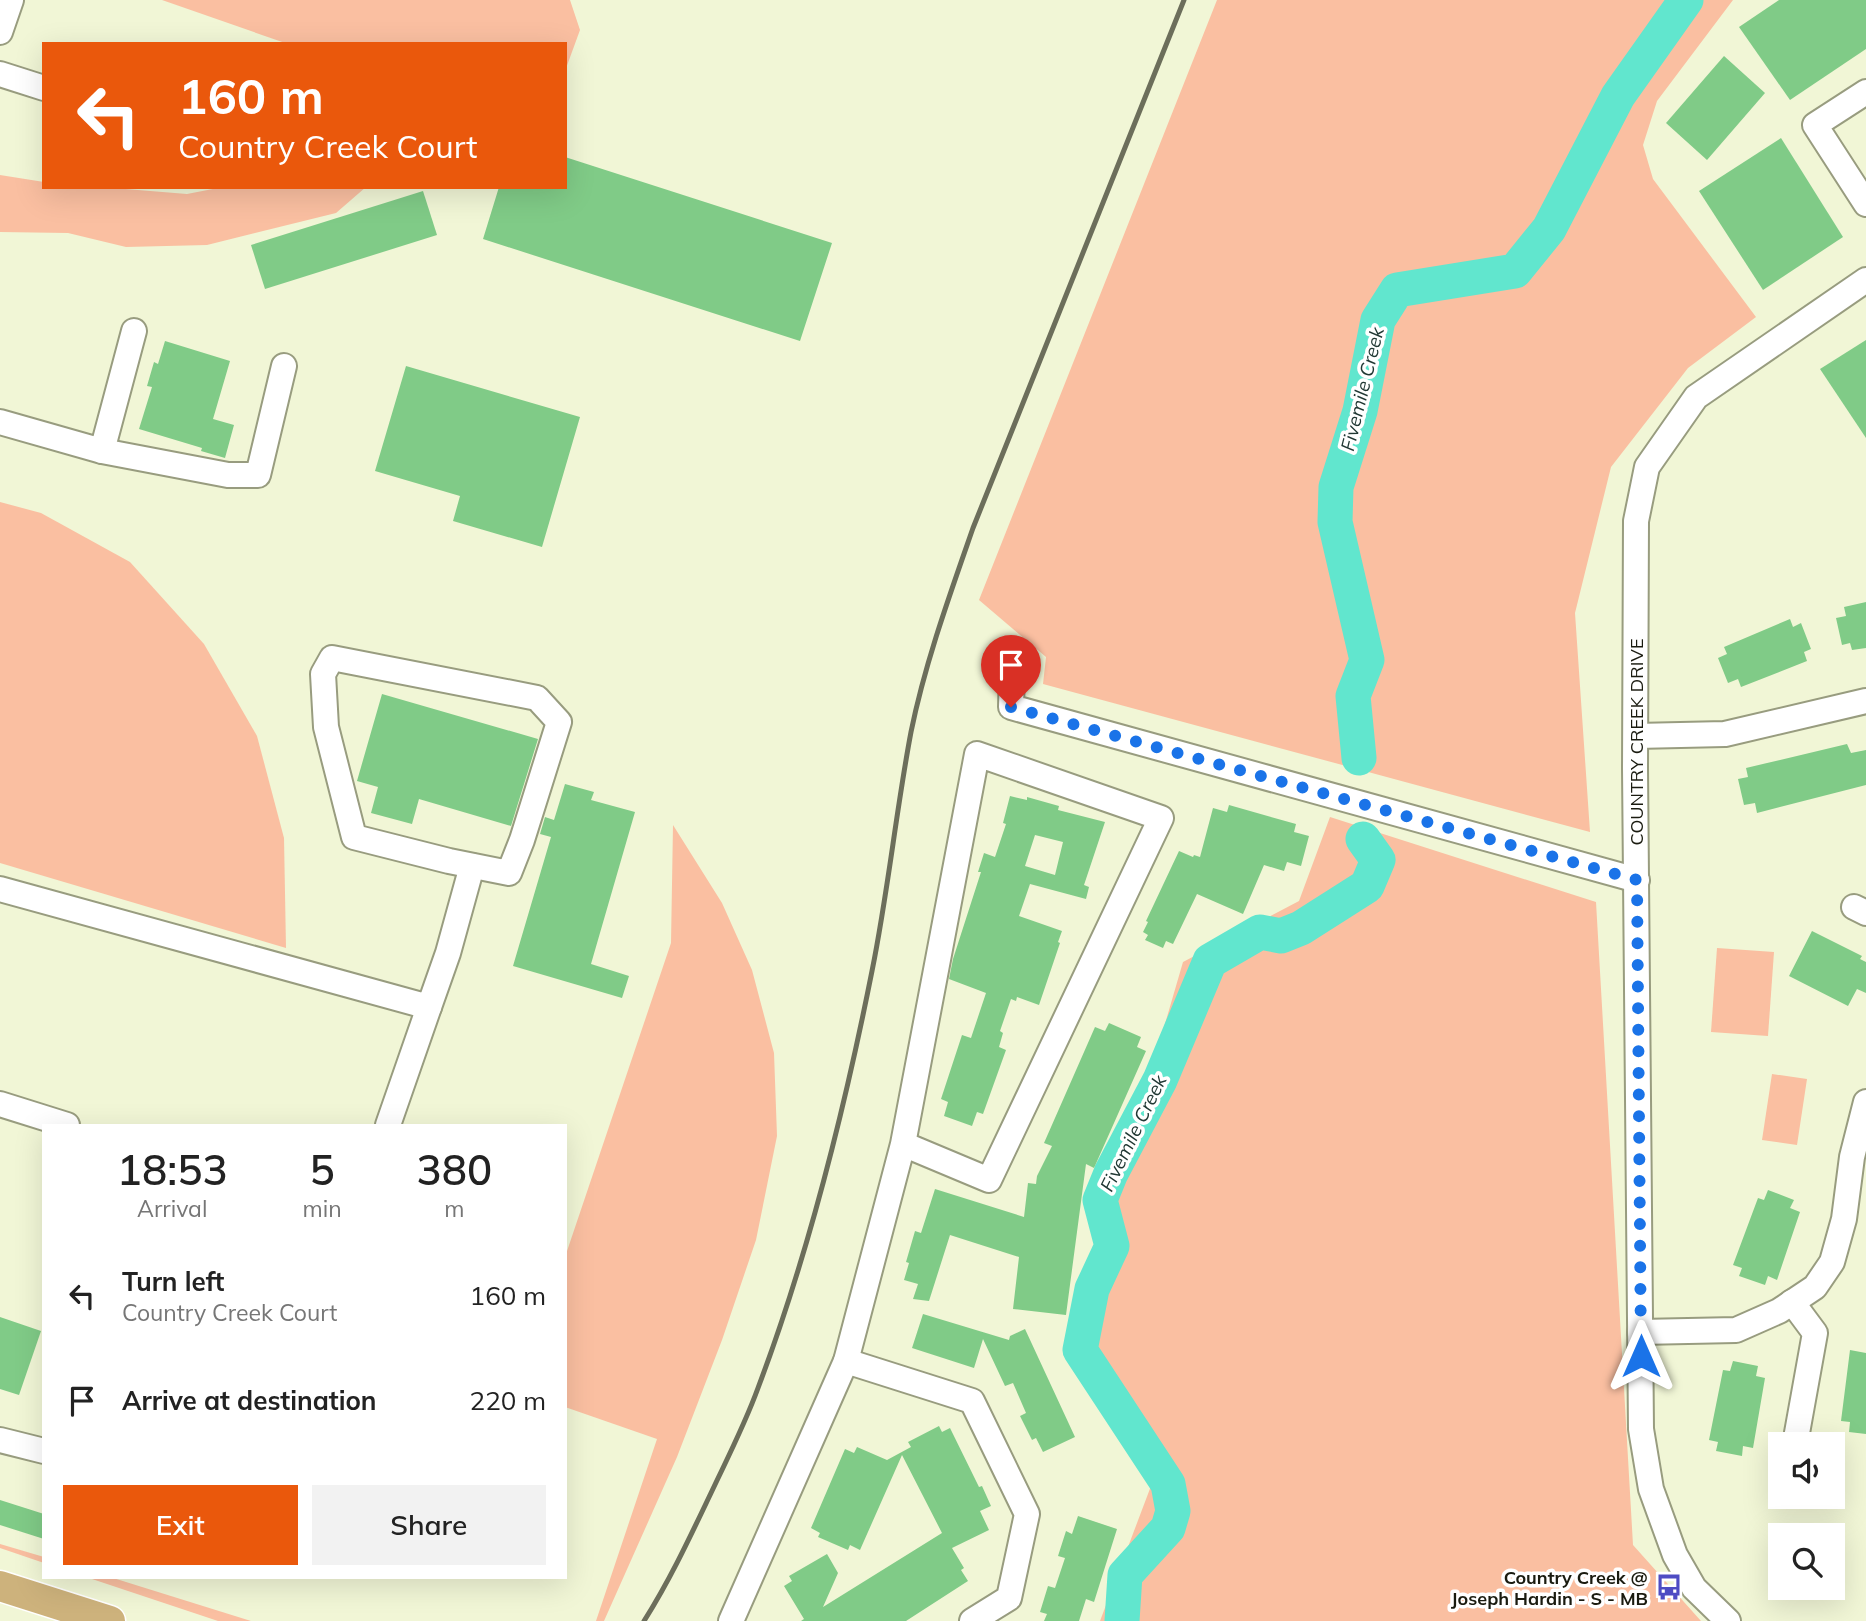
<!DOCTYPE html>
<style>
:root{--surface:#fff;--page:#f2f2f2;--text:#222;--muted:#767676;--accent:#ea580c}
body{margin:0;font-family:Mulish,sans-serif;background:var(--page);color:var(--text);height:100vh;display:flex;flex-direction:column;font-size:26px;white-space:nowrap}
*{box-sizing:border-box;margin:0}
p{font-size:23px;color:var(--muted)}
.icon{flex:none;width:38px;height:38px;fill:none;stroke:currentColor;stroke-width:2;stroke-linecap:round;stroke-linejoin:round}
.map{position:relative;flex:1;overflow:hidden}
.side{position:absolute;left:42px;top:1124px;width:525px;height:455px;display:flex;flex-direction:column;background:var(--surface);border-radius:0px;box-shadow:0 7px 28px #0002}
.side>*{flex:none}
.guide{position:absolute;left:42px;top:42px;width:525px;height:147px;border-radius:0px;box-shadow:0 7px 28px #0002;background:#ea580c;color:#fff;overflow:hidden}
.buttons{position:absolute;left:1768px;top:1432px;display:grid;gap:14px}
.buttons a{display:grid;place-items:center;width:77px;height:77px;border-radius:0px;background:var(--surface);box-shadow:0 7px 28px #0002;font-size:35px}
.pin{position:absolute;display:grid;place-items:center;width:60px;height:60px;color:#fff;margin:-72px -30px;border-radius:50% 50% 50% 0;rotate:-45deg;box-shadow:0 0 7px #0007}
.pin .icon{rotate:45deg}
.me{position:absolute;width:77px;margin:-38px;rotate:0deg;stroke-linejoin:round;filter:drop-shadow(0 0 5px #0008)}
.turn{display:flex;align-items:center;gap:24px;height:147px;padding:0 21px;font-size:32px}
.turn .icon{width:91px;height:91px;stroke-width:2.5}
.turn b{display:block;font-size:49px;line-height:60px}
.eta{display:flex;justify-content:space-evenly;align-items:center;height:119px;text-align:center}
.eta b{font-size:42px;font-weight:600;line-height:49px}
.primary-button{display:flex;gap:14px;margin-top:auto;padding:14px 21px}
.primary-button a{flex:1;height:80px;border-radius:0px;background:var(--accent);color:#fff;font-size:28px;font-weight:600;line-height:80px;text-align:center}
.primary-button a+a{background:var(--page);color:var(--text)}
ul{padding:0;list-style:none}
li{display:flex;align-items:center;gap:21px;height:105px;padding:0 21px}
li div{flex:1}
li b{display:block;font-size:26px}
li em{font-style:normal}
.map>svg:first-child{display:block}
.green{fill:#fabfa1}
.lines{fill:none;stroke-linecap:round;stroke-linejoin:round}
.river{stroke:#61e6ce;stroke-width:35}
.building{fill:#80cb87;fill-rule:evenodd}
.minor-casing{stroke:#989c7f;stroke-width:28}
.major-casing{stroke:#fff;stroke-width:33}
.minor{stroke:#fff;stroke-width:24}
.major{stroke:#cdb27c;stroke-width:30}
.rail{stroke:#6c6e5b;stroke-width:5}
.route{stroke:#1a73e8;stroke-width:12;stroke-dasharray:0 21.6}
.labels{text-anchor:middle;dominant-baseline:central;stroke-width:7;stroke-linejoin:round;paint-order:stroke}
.street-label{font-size:18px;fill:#1a1b10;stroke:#fff}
.poi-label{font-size:18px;font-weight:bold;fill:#1a1b10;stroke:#fff;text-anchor:end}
.water-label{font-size:19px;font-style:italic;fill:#213834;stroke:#fff}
</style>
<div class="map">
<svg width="1866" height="1621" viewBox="0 0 1866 1621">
<rect width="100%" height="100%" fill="#f1f6d6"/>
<g class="green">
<polygon points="162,0 570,0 580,30 565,71 565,44 288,44"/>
<polygon points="1217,0 1733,0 1657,101 1643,145 1653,179 1756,317 1688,368 1611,467 1575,613 1590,832 1043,684 1046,657 979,600"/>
<polygon points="0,175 44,182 44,187 101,187 187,194 223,187 366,187 336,213 207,245 126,247 68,233 0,232"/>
<polygon points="0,502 41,513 130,562 204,644 257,736 284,838 286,948 0,863"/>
<polygon points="1330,817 1596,902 1633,1545 1701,1621 1100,1621 1151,1486 1070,1350 1183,962 1299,901"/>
<polygon points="673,825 722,903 752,970 774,1053 777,1136 756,1240 722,1340 677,1457 604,1621 596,1621 657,1439 565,1407 565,1257 671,943"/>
<polygon points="1717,948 1774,952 1768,1036 1711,1032"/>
<polygon points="1772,1074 1807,1079 1797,1145 1762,1140"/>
<polygon points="0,1544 44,1557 44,1563 0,1548"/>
<polygon points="86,1577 110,1577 251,1621 218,1621"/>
</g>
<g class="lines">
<g class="river">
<polyline points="1359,758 1353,696 1367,660 1335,522 1336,487 1360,411 1378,320 1397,290 1515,271 1549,229 1618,96 1686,0"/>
<polyline points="1122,1621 1125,1575 1168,1528 1173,1511 1168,1484 1080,1350 1092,1289 1112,1246 1100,1200 1111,1173 1160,1080 1210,961 1260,932 1281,936 1301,928 1367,886 1378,860 1363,839"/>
</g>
</g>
<g class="building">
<polygon points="1779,0 1866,0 1866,49 1790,100 1739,27"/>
<polygon points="1724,56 1765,93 1707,160 1666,123"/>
<polygon points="1781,138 1843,237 1763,290 1699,191"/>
<polygon points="565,157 832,243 800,341 483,239 499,187 565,187"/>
<polygon points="423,191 437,235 265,289 251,245"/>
<polygon points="1866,340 1866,438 1820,369"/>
<polygon points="165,341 230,361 213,419 234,425 225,458 201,451 202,448 139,429 152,387 147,386 154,362 158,364"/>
<polygon points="406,366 580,417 542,547 453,521 460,496 375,471"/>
<polygon points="1866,602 1866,648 1852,650 1850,643 1842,645 1836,618 1846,616 1844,607"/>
<polygon points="1790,619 1793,627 1801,623 1811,649 1804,652 1807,661 1741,687 1738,679 1728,683 1718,658 1727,654 1724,647"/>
<polygon points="382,694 538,739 511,826 419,799 412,824 371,813 378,787 357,781"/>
<polygon points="1847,744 1851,753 1866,750 1866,785 1757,813 1755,803 1744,805 1738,779 1748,777 1746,768"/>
<polygon points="565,784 594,792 591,800 635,812 591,964 629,976 622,998 513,966 551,837 540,834 545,817 554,820"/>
<path d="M1010,796L1027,800V797L1059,806L1058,810L1105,822L1084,885L1089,887L1086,899L1030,884L1019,916L1062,931L1058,942L1060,943L1039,1005L1017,997L1016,1001L1011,999L1000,1031L1003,1033L999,1047L1006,1050L983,1114L977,1112L972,1126L944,1116L948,1102L941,1099L962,1035L971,1038L986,993L949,979L953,959L981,872H978L984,853L995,857L1006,824L1003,823ZM1035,835L1063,842L1055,875L1025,866Z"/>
<polygon points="1229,805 1296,824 1294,832 1309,836 1301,866 1287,862 1284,871 1264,865 1243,914 1197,894 1173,944 1166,941 1163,948 1145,940 1148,935 1143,932 1148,922 1146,921 1179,851 1193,857 1194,855 1200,857 1213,808 1227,812"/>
<polygon points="1812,931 1862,956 1860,959 1866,962 1866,993 1857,989 1848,1006 1789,976"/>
<polygon points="1109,1023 1141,1037 1137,1047 1146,1051 1094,1168 1086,1164 1066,1315 1013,1309 1019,1257 950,1235 929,1301 913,1299 918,1284 904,1280 909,1263 906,1262 915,1231 921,1233 935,1189 1024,1217 1028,1183 1036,1184 1037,1176 1052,1146 1044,1143 1095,1027 1105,1031"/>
<polygon points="1768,1190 1794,1200 1790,1208 1800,1212 1777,1280 1768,1276 1765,1285 1739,1276 1742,1268 1733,1265 1758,1198 1764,1200"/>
<polygon points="923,1314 1009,1340 1010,1336 1025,1329 1075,1437 1043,1452 1036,1438 1032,1440 1020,1416 1026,1413 1013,1383 1005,1386 983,1339 974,1368 912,1348"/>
<polygon points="0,1317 41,1331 19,1395 0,1389"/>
<polygon points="1850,1350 1866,1353 1866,1434 1849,1432 1850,1422 1841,1421"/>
<polygon points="1733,1361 1758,1366 1756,1376 1765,1378 1753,1448 1743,1446 1742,1456 1716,1451 1718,1442 1709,1440 1723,1370 1730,1371"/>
<polygon points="939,1426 942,1432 950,1428 979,1487 982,1486 991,1506 980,1511 989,1530 952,1548 964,1568 961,1570 968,1581 906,1621 801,1621 804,1619 784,1586 792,1581 789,1576 827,1554 838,1573 823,1607 942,1533 902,1455 860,1550 850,1545 848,1550 818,1537 820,1533 811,1528 845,1449 854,1453 857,1447 887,1460 911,1447 908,1442"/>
<polygon points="0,1500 44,1514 44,1539 0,1525"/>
<polygon points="1078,1516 1117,1529 1094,1602 1086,1599 1079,1621 1044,1621 1047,1614 1040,1612 1048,1586 1055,1588 1065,1558 1058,1556 1066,1531 1072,1534"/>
</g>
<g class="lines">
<g class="minor-casing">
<g id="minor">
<polyline points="0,32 11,0"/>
<polyline points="0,74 44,88"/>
<polyline points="1866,92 1815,125 1866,204"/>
<polyline points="0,422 102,451 134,331"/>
<polyline points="102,451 228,475 258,475 284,366"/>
<polygon points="332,658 537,698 559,722 522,840 509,873 449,861 354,837 326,727 323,674"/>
<polyline points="1012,673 1011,707 1637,880"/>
<polyline points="1636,736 1725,734 1866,701"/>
<polyline points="0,889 429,1007 448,953 472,866"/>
<polyline points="1854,907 1866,913"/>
<polyline points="0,1104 67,1125"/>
<polyline points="388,1125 429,1007"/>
<polyline points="1792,1302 1815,1333 1795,1444"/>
<polyline points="1640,1332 1736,1330 1779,1311 1815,1287 1832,1262 1844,1219 1852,1157 1866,1102"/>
<polyline points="846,1361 972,1401 1027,1514 1009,1598 972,1621"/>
<polyline points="0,1440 44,1451"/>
<polyline points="731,1621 846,1361 903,1144 977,754 1161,818 989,1180 903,1144"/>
<polyline points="1728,1621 1694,1588 1675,1555 1651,1489 1641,1429 1635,768 1636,521 1647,467 1696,397 1866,280"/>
</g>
</g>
<g class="major-casing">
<polyline id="major" points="0,1586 110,1621"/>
</g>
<use href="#minor" class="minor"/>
<use href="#major" class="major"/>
<path class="rail" d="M644,1621C670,1580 690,1537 711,1493C727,1459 745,1424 758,1388C809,1253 844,1112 872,971C888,892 896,811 911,732C925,663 950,594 973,528L1184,0"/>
</g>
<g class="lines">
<polyline class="route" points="1011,707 1637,880 1641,1356"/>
</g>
<defs>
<g id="bus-bare" transform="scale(2.1)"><path d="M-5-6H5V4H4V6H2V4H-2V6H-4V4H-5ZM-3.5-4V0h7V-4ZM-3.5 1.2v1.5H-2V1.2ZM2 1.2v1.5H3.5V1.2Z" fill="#4e4cc3" stroke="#fff" stroke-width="2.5" paint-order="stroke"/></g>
</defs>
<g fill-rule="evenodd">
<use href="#bus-bare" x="1669" y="1587"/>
</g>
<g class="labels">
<g class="street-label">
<text transform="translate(1636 742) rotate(-90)">COUNTRY CREEK DRIVE</text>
</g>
<g class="poi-label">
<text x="1648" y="1577">Country Creek @<tspan x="1648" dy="21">Joseph Hardin - S - MB</tspan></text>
</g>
<g class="water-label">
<text transform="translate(1362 389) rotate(-76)">Fivemile Creek</text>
<text transform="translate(1133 1133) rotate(-64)">Fivemile Creek</text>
</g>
</g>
</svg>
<div class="buttons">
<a><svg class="icon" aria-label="sound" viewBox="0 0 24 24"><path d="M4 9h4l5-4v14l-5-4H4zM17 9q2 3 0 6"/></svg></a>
<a><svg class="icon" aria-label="search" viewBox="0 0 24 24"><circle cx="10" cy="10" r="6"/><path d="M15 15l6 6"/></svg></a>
</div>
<div class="pin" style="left:1011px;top:707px;background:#d93025"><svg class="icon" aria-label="arrive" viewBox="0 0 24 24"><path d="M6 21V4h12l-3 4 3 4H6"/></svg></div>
<svg class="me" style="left:1641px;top:1356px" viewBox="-20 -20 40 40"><path d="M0-17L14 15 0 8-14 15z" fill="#1a73e8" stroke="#fff" stroke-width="4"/></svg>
<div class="guide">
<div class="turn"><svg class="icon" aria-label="left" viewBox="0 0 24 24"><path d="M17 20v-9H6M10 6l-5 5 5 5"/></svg><div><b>160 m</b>Country Creek Court</div></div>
</div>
<section class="side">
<div class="eta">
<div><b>18:53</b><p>Arrival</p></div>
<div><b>5</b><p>min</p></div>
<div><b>380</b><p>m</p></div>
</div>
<ul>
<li><svg class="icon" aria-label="left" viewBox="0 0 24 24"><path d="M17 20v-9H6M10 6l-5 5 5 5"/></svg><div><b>Turn left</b><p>Country Creek Court</p></div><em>160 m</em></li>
<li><svg class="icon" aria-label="arrive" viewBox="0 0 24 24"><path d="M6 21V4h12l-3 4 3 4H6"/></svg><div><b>Arrive at destination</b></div><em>220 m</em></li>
</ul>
<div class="primary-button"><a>Exit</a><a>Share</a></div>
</section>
</div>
